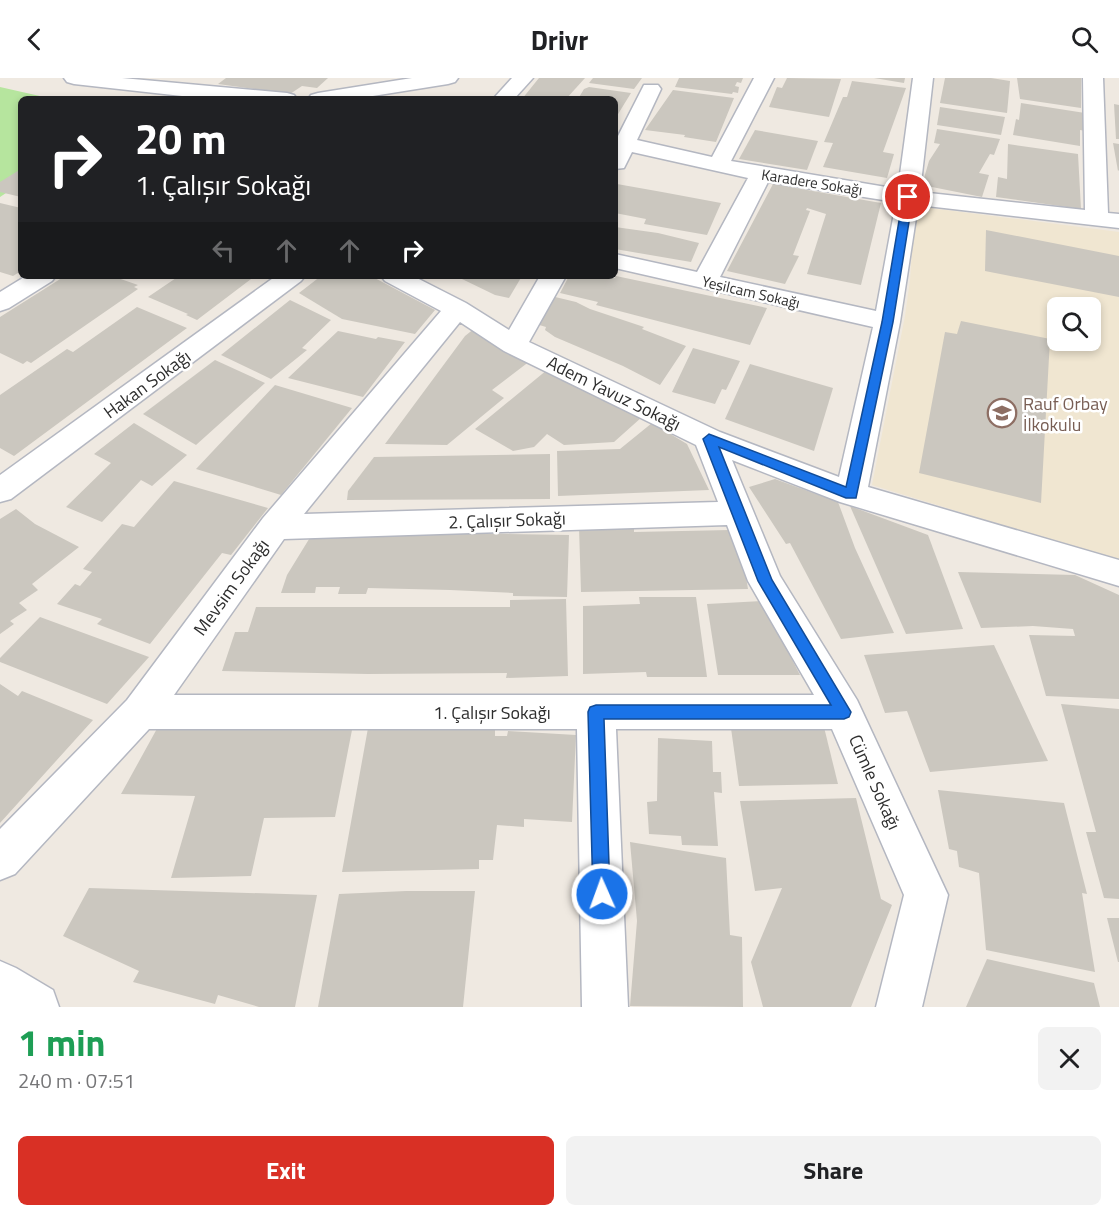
<!DOCTYPE html>
<meta charset="utf-8">
<style>
:root{--surface:#fff;--page:#f2f2f2;--text:#202124;--muted:#757577;--accent:#d93025}
body{margin:0;font-family:"Titillium Web",sans-serif;background:var(--page);color:var(--text);height:100vh;display:flex;flex-direction:column;font-size:22px;white-space:nowrap}
*{box-sizing:border-box;margin:0}
p{font-size:20px;color:var(--muted)}
.icon{flex:none;width:33px;height:33px;fill:none;stroke:currentColor;stroke-width:2;stroke-linecap:round;stroke-linejoin:round}
.map{position:relative;height:929px;overflow:hidden}
.panel{display:flex;flex-direction:column;background:var(--surface);flex:1}
.panel>*{flex:none}
.banner{position:absolute;left:18px;top:18px;width:600px;height:183px;border-radius:9px;box-shadow:0 3px 9px #0003;background:#202124;color:#fff;overflow:hidden}
.buttons{position:absolute;left:1047px;top:219px;display:grid;gap:12px}
.buttons a{display:grid;place-items:center;width:54px;height:54px;border-radius:9px;background:var(--surface);box-shadow:0 3px 9px #0003;font-size:30px}
.pin{position:absolute;display:grid;place-items:center;width:51px;height:51px;color:#fff;margin:-26px;border:3px solid #fff;border-radius:50%;box-shadow:0 2px 6px #0007}
.me{position:absolute;width:66px;margin:-33px;rotate:358deg;stroke-linejoin:round;filter:drop-shadow(0 0 4px #0008)}
.turn{display:flex;align-items:center;gap:21px;height:126px;padding:0 18px;font-size:27px}
.turn .icon{width:78px;height:78px;stroke-width:2.5}
.turn b{display:block;font-size:42px;line-height:51px}
.lanes{display:flex;align-items:center;height:57px;padding:0 18px;background:#0003;justify-content:center;gap:30px;direction:ltr}
.lanes .off{opacity:.35}
.round{display:grid;place-items:center;flex:none;width:63px;height:63px;border-radius:9px;background:var(--page)}
.head{display:flex;align-items:center;justify-content:space-between;height:102px;padding:0 18px}
h1{font-size:36px;font-weight:700;line-height:45px;color:#1e9e55}
.primary-button{display:flex;gap:12px;margin-top:auto;padding:12px 18px}
.primary-button a{flex:1;height:69px;border-radius:9px;background:var(--accent);color:#fff;font-size:24px;font-weight:700;line-height:69px;text-align:center}
.primary-button a+a{background:var(--page);color:var(--text)}
header{display:flex;justify-content:space-between;align-items:center;height:78px;padding:0 18px;background:var(--surface);font-size:27px;font-weight:700}
.map>svg:first-child{display:block}
.education{fill:#f0e6d1;fill-rule:evenodd}
.green{fill:#b6e59e}
.building{fill:#cbc7bf}
.lines{fill:none;stroke-linecap:round;stroke-linejoin:round}
.minor-casing{stroke:#b4b7c1;stroke-width:3}
.minor{fill:#fff;fill-rule:evenodd}
.route{fill:#1a73e8;stroke:#114b97;stroke-width:1.5}
.labels{text-anchor:middle;dominant-baseline:central;stroke-width:5;stroke-linejoin:round;paint-order:stroke}
.far-street-label{font-size:15px;fill:#2e2e2e;stroke:#fff}
.street-label{font-size:18px;fill:#2e2e2e;stroke:#fff}
.education-label{font-size:18px;fill:#785e54;stroke:#fff;text-anchor:start}
</style>
<header><svg class="icon" aria-label="back" viewBox="0 0 24 24"><path d="M15 5l-7 7 7 7"/></svg>Drivr<svg class="icon" aria-label="search" viewBox="0 0 24 24"><circle cx="10" cy="10" r="6"/><path d="M15 15l6 6"/></svg></header>
<div class="map">
<svg width="1119" height="929" viewBox="0 0 1119 929">
<rect width="100%" height="100%" fill="#efe9e1"/>
<path class="education" d="M915,128L1119,154V483L872,407L905,238L910,202ZM1058,230H1090V262H1058Z"/>
<polygon class="green" points="0,9 53,21 21,21 21,105 0,119"/>
<g class="building">
<polygon points="226,0 328,0 317,10 302,8 290,16 218,6"/>
<polygon points="539,0 585,0 566,21 522,21"/>
<polygon points="593,0 642,0 634,11 589,5"/>
<polygon points="679,0 743,0 741,5 737,4 735,8 739,9 738,15 733,14 732,16 675,9"/>
<polygon points="787,0 841,1 829,39 769,29 777,9 782,10"/>
<polygon points="874,0 905,0 904,5"/>
<polygon points="945,0 991,0 1010,3 1007,35 940,25"/>
<polygon points="1017,0 1081,0 1081,30 1020,21"/>
<polygon points="852,3 906,10 883,74 894,76 887,100 823,89 833,65 824,64 843,19 847,19"/>
<polygon points="589,9 631,15 615,41 615,21 578,21 584,11"/>
<polygon points="673,12 734,20 716,64 684,59 685,57 645,52"/>
<polygon points="1021,25 1085,35 1086,53 1080,52 1080,68 1013,57 1016,41 1019,42"/>
<polygon points="1114,26 1119,27 1119,61 1116,61"/>
<polygon points="940,29 1005,39 1001,57 937,47"/>
<polygon points="937,51 1000,61 994,77 990,76 979,95 989,97 982,119 922,107 929,83 940,66 934,65"/>
<polygon points="755,52 818,63 807,92 739,81"/>
<polygon points="1113,65 1119,66 1119,92 1118,93"/>
<polygon points="1008,66 1078,76 1081,131 996,119 998,99 1007,101"/>
<polygon points="21,91 21,119 0,114 0,104"/>
<polygon points="617,106 662,114 721,125 707,157 644,146 646,141 615,135 615,109"/>
<polygon points="773,106 881,125 861,207 807,196 826,136 807,130 806,132 810,133 793,177 799,178 785,206 727,193"/>
<polygon points="0,125 21,130 21,193 13,198 0,194"/>
<polygon points="615,149 658,155 699,165 691,184 615,171"/>
<polygon points="986,152 1119,178 1119,219 985,193"/>
<polygon points="65,198 112,198 138,207 134,209 138,211 31,285 27,283 23,286 0,275 0,239"/>
<polygon points="179,198 255,198 197,242 186,237 188,236 148,219"/>
<polygon points="321,198 371,198 435,232 415,256 342,241 299,215"/>
<polygon points="464,198 522,198 509,220 495,217 462,201"/>
<polygon points="569,198 615,200 616,198 767,230 750,267 596,227 598,224 560,215"/>
<polygon points="551,218 576,224 590,231 644,249 642,251 686,268 660,307 623,288 555,259 545,252 546,249 536,246"/>
<polygon points="290,222 331,242 302,270 307,272 271,301 221,277"/>
<polygon points="137,229 187,250 14,378 0,370 0,317 67,271 73,274"/>
<polygon points="961,243 1050,261 1041,425 919,395 945,254 957,256"/>
<polygon points="475,250 530,283 492,312 504,320 447,367 385,366 465,258"/>
<polygon points="338,253 376,261 378,259 405,264 363,319 288,300"/>
<polygon points="693,270 740,283 726,312 722,311 715,326 672,314"/>
<polygon points="215,282 265,305 196,367 143,336"/>
<polygon points="750,286 833,310 814,373 725,341"/>
<polygon points="553,287 642,339 614,364 564,367 547,356 534,369 513,373 475,351"/>
<polygon points="275,307 352,330 281,417 196,391"/>
<polygon points="134,345 187,377 152,408 141,402 102,444 66,429 111,385 94,376"/>
<polygon points="652,345 687,366 709,412 558,418 557,373 620,371"/>
<polygon points="550,376 550,421 347,422 348,413 374,379"/>
<polygon points="775,401 838,424 855,470 894,555 841,561 790,465 786,466 749,409"/>
<polygon points="174,403 268,430 231,477 222,475 150,566 97,546 102,541 57,526 75,506 80,508 92,494 83,491 122,446 134,449"/>
<polygon points="850,428 928,457 963,551 906,556"/>
<polygon points="16,431 35,446 79,469 32,506 38,512 19,525 27,532 10,543 14,546 0,556 0,441"/>
<polygon points="634,448 634,454 730,452 743,481 748,511 581,514 579,449"/>
<polygon points="314,453 569,457 567,519 513,518 513,515 450,512 368,510 366,516 338,516 340,509 316,509 315,515 281,515 287,497"/>
<polygon points="958,494 1075,497 1119,517 1119,621 1046,618 1029,557 1075,558 1073,551 1033,548 981,550"/>
<polygon points="639,519 696,519 707,599 647,599 646,594 583,596 583,528 640,526"/>
<polygon points="566,521 568,598 506,600 507,595 368,596 222,593 235,554 248,554 256,529 510,529 510,522"/>
<polygon points="762,523 800,597 718,597 707,526"/>
<polygon points="40,539 149,579 107,626 0,584 0,580"/>
<polygon points="994,567 1048,683 930,694 907,633 885,635 864,577"/>
<polygon points="0,606 18,618 22,613 93,642 0,745"/>
<polygon points="1061,626 1119,631 1119,821 1104,820 1086,754 1096,754"/>
<polygon points="822,641 838,706 739,708 730,643"/>
<polygon points="159,647 352,652 335,739 264,740 251,798 171,800 195,718 121,716"/>
<polygon points="495,648 495,658 507,658 508,653 576,657 572,744 524,741 524,749 497,747 493,782 479,782 479,791 342,794 368,650"/>
<polygon points="658,660 712,663 713,694 721,694 722,715 714,714 718,768 682,767 681,758 649,756 647,724 657,723"/>
<polygon points="938,712 1064,725 1087,816 1082,815 1095,894 986,872 979,795 959,789 957,773 949,771"/>
<polygon points="856,720 881,821 892,827 851,929 763,929 751,884 782,810 755,813 740,723"/>
<polygon points="630,764 726,780 730,857 742,859 743,929 630,928 637,843"/>
<polygon points="89,810 317,817 295,929 259,929 218,917 215,926 133,904 139,893 63,858"/>
<polygon points="406,813 475,813 463,929 318,929 339,816"/>
<polygon points="1107,840 1119,840 1119,884 1118,884"/>
<polygon points="987,881 1094,905 1100,929 966,929"/>
</g>
<g class="lines">
<g class="minor-casing">
<g id="minor">
<polygon points="64,0 122,0 287,15 294,17 297,21 209,21 74,6 67,4"/>
<polygon points="412,0 458,0 455,4 448,6 354,21 308,21 311,17 318,15"/>
<polygon points="512,0 533,0 514,21 493,21"/>
<path d="M754,0H774L731,83L898,111L913,0H933L920,114L1085,132L1083,0H1103L1108,135L1119,136V150L918,127L900,244L868,409L1119,482V508L840,424L732,382L780,498L857,622L948,817L922,929H876L904,817L832,651H616L628,929H582L577,651H149L15,796L0,802V751L127,622L263,440L441,233L385,203L381,198H413L466,225L509,252L540,198H566L529,264L720,354L839,399L873,249L615,190V176L697,194L748,100L632,74L624,90L615,91V58H618L644,7H658L661,11L637,62L712,79ZM768,104L896,124L876,233L720,199ZM460,244L504,273L696,367L718,424L304,436ZM727,447L748,503L814,617H174L284,461Z"/>
<polygon points="26,198 56,198 52,203 9,230 0,233 0,214"/>
<polygon points="276,198 305,198 301,203 11,421 0,424 0,397"/>
<polygon points="0,883 16,890 53,912 59,929 0,929"/>
</g>
</g>
<use href="#minor" class="minor"/>
</g>
<polygon class="route" points="908,116 913,119 893,244 856,420 846,420 719,369 772,502 851,634 849,639 844,641 604,641 610,816 608,822 602,825 595,822 593,816 588,634 590,629 596,627 831,627 758,503 703,361 709,356 714,358 846,409 882,244 903,119"/>
<defs>
<g id="school-ring" transform="scale(1.5)"><circle r="9.5" fill="#fff" stroke="#8d6e63" stroke-width="1.5"/><path d="M0-5L7-2L0 1L-7-2ZM-4 1L0 2.5L4 1V4Q0 6-4 4Z" fill="#8d6e63"/></g>
</defs>
<g fill-rule="evenodd">
<use href="#school-ring" x="1002" y="335"/>
</g>
<g class="labels">
<g class="far-street-label">
<text transform="translate(812 104) rotate(9)">Karadere Sokağı</text>
<text transform="translate(751 214) rotate(13)">Yeşilcam Sokağı</text>
</g>
<g class="street-label">
<text transform="translate(147 306) rotate(-36)">Hakan Sokağı</text>
<text transform="translate(614 315) rotate(26)">Adem Yavuz Sokağı</text>
<text transform="translate(507 442) rotate(-2)">2. Çalışır Sokağı</text>
<text transform="translate(231 509) rotate(-54)">Mevsim Sokağı</text>
<text x="492" y="634">1. Çalışır Sokağı</text>
<text transform="translate(875 704) rotate(66)">Cümle Sokağı</text>
</g>
<g class="education-label">
<text x="1023" y="325">Rauf Orbay<tspan x="1023" dy="21">İlkokulu</tspan></text>
</g>
</g>
</svg>
<div class="buttons">
<a><svg class="icon" aria-label="search" viewBox="0 0 24 24"><circle cx="10" cy="10" r="6"/><path d="M15 15l6 6"/></svg></a>
</div>
<div class="pin" style="left:908px;top:119px;background:#d93025"><svg class="icon" aria-label="arrive" viewBox="0 0 24 24"><path d="M6 21V4h12l-3 4 3 4H6"/></svg></div>
<svg class="me" style="left:602px;top:816px" viewBox="-20 -20 40 40"><circle r="17" fill="#1a73e8" stroke="#fff" stroke-width="3"/><path d="M0-11L8 9 0 5-8 9z" fill="#fff"/></svg>
<div class="banner">
<div class="turn"><svg class="icon" aria-label="right" viewBox="0 0 24 24"><path d="M7 20v-9h11M14 6l5 5-5 5"/></svg><div><b>20 m</b>1. Çalışır Sokağı</div></div>
<div class="lanes"><svg class="icon off" aria-label="left" viewBox="0 0 24 24"><path d="M17 20v-9H6M10 6l-5 5 5 5"/></svg><svg class="icon off" aria-label="ahead" viewBox="0 0 24 24"><path d="M12 20V5M6 11l6-6 6 6"/></svg><svg class="icon off" aria-label="ahead" viewBox="0 0 24 24"><path d="M12 20V5M6 11l6-6 6 6"/></svg><svg class="icon" aria-label="right" viewBox="0 0 24 24"><path d="M7 20v-9h11M14 6l5 5-5 5"/></svg></div>
</div>
</div>
<section class="panel">
<div class="head"><div><h1>1 min</h1><p>240 m · 07:51</p></div><a class="round"><svg class="icon" aria-label="close" viewBox="0 0 24 24"><path d="M6 6l12 12M18 6L6 18"/></svg></a></div>
<div class="primary-button"><a>Exit</a><a>Share</a></div>
</section>
